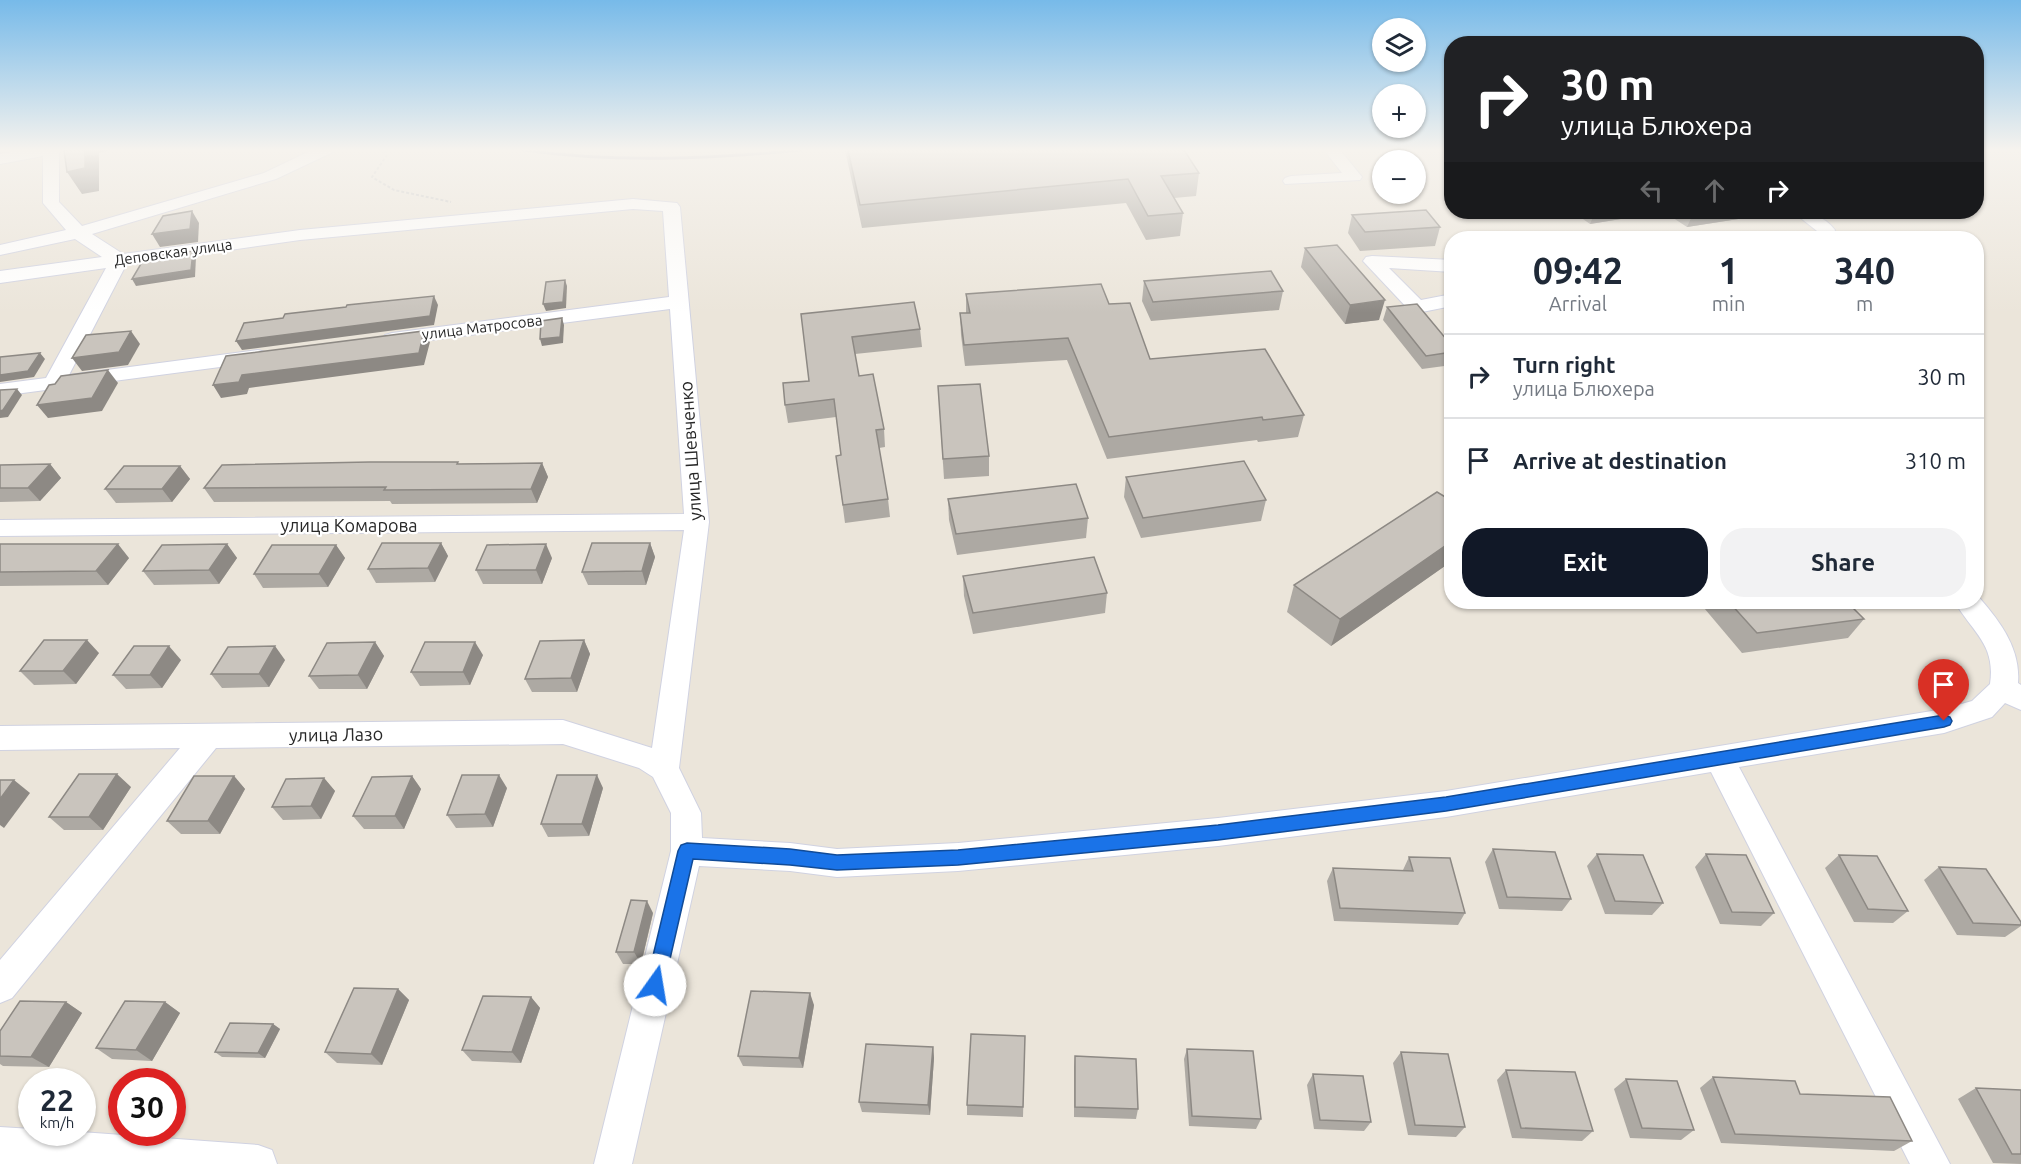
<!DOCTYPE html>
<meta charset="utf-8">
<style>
:root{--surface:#fff;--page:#f2f2f3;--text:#1f2937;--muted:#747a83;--line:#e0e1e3;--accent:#111827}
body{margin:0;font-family:Ubuntu,sans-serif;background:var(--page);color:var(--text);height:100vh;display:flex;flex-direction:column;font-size:22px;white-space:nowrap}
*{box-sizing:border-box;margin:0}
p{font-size:20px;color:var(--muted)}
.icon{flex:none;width:33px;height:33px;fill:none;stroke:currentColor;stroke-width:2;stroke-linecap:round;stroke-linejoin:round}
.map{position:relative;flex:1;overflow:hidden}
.drawer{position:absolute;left:1444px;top:231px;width:540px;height:378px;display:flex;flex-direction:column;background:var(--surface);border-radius:24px;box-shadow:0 2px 4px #0004}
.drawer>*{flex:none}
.banner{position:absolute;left:1444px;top:36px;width:540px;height:183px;border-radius:24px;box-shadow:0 2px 4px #0004;background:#202124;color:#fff;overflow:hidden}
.fabs{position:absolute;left:1372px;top:18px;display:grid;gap:12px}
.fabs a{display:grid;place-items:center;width:54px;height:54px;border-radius:50%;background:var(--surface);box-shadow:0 2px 4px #0004;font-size:30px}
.speed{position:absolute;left:18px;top:1068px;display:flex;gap:12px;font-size:30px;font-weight:700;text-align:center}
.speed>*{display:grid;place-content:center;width:78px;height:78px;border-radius:50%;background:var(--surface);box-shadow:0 2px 4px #0004;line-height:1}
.speed small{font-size:15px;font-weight:400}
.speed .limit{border:9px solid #d22;background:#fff;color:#111}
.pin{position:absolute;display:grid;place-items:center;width:51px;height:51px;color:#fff;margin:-62px -26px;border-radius:50% 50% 50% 0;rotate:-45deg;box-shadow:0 0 6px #0007}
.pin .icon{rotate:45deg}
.me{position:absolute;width:66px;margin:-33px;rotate:13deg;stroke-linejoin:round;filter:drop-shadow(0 0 4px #0008)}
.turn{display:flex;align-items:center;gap:21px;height:126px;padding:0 18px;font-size:27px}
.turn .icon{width:78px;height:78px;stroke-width:2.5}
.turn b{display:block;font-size:42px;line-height:51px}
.lanes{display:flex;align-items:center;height:57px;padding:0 18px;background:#0003;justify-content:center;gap:30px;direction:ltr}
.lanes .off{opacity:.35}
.eta{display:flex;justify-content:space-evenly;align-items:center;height:102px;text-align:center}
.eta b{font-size:36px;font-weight:700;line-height:42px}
.button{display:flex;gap:12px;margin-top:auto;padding:12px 18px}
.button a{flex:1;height:69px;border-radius:24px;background:var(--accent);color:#fff;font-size:24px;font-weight:700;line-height:69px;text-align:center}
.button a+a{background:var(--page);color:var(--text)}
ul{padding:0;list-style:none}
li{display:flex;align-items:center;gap:18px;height:84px;padding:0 18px;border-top:2px solid var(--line)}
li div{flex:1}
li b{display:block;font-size:22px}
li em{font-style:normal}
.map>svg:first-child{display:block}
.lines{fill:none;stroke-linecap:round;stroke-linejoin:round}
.minor-casing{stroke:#d0d2e1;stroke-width:2}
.path{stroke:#c7c7c7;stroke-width:2;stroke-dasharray:3 2;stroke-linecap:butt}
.minor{fill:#fff;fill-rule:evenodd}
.rail{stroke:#9d9fb3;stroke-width:3}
.wall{fill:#ada9a3}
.shaded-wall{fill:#8d8984}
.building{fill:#c9c4bd;stroke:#8d8984;stroke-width:1.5}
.route{fill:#1a73e8;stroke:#114b97;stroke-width:1.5}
.labels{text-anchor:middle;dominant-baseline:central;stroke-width:4.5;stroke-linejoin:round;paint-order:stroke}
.far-street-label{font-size:15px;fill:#282828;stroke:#fff}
.street-label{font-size:18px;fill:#282828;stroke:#fff}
</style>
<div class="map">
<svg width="2021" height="1164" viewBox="0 0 2021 1164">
<rect width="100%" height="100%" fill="#ebe5da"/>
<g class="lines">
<g class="minor-casing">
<g id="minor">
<path d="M22,150H59V202L82,226L264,173L312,150H333L331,153L276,179L92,234L123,254L300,230L633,199L677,203L680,207L709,522L679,768L701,813L702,838L790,843L837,849L958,843L1218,818L1446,791L1944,709L1972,701L1990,684C1996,644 1972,632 1955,602H1977V595C1999,620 2021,648 2018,683L2021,685V710L2005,703L1992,717L1944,733L1739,767L1950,1164H1910L1711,772L1446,817L1218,846L958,871L837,877L790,871L699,866L632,1164H594L671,851V813L653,777L639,768L563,744L216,748L12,998L0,1003V960L180,748L0,750V726L563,720L652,748L684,530L0,536V520L684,514L670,309L392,345L385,343L382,339L385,335L392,333L669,297L663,211L633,209L300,240L126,265L69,375L258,350L265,352L268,356L265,360L258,362L0,396V384L46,378L106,268L0,283V271L102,257L75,239L0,255V245L66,230L43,203V156L0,164V154Z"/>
<polygon points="1324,150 1340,150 1362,177 1360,180 1285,184 1283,181 1285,178 1291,176 1342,173"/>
<path d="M1793,212C1810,212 1824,216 1835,230L1832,238H1814L1817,231Z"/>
<polygon points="1372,256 1452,260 1452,272 1389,268 1421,300 1452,294 1452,306 1417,313 1410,311 1363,261 1366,257"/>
<polygon points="0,1127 32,1129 32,1132 81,1132 258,1145 272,1150 277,1164 0,1164"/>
</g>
</g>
<polyline class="path" points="385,150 387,155 372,177 394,190 451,202"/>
<use href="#minor" class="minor"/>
<path class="rail" d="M523,150C616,163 708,159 802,150"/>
</g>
<g class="wall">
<polygon points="845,150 1184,150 1199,173 1196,196 1174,198 1183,213 1180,236 1146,240 1126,203 862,228"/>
<polygon points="1573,212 1783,212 1687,227 1664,212 1590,224"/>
<polygon points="1352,215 1440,227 1435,246 1360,251 1348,233"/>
<polygon points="1305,248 1379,320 1345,324 1301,267"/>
<polygon points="1144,281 1283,291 1279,310 1151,321 1142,301"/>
<polygon points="966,294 1109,304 1150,359 1304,415 1298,437 1258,442 1257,440 1107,459 1067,360 965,366 961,335 960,313 966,313"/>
<polygon points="1387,307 1452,346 1452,365 1422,369 1383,320"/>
<polygon points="801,314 920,329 922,347 855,354 859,376 884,429 885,447 879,448 888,499 890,517 845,523 836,456 841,455 836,417 788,423 785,405 809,381"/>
<polygon points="938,386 989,456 989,476 944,479"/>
<polygon points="542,463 548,477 537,503 392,504 390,501 214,502 204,488 459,464"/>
<polygon points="50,464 61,478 40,501 0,502 0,465"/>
<polygon points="180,466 190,479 172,502 116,503 105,489"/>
<polygon points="1126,477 1266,500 1261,521 1141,538 1124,497"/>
<polygon points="948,499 1088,518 1086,538 957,555 949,520"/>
<polygon points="1452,501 1452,561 1331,646 1287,612 1294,585"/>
<polygon points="441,543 448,556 435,582 376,583 368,569"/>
<polygon points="650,543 655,557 646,585 588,585 582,572"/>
<polygon points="0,544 129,558 108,585 0,586"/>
<polygon points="227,544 237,558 219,584 154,585 143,571"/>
<polygon points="336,545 345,558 328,587 263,588 254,574"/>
<polygon points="552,558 542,584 483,584 476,570"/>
<polygon points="963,576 1107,593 1105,613 973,634 964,596"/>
<polygon points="1699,602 1847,602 1864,619 1848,638 1742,653"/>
<polygon points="584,640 590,654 577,692 532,692 525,679"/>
<polygon points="375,642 384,656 367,689 319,689 309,676"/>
<polygon points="99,653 76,684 34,685 20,671"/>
<polygon points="483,655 470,685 420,686 411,672"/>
<polygon points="181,660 162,688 126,689 113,675"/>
<polygon points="285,660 269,687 222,688 211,674"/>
<polygon points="234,776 245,789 220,834 181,834 167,821"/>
<polygon points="412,776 421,789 404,829 364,829 353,816"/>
<polygon points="324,778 335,791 321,819 283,820 272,807"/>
<polygon points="131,787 103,830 64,830 49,817"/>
<polygon points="507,788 493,827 456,828 447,815"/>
<polygon points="603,788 589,836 548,837 541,824"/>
<polygon points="1493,849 1571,899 1562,911 1499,909 1485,862"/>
<polygon points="1597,854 1663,903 1652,915 1605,914 1587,866"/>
<polygon points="1706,854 1774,913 1761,926 1720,924 1695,867"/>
<polygon points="1839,855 1908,911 1893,923 1854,922 1825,868"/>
<polygon points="1409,857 1465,913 1458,925 1334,921 1327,881 1333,868 1403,871 1403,870"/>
<polygon points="1939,867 2021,922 2021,926 2005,937 1957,935 1924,880"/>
<polygon points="653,913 641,964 623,964 616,952"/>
<polygon points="398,989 409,1000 382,1065 337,1063 325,1052"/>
<polygon points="531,997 540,1008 521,1063 472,1061 462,1050"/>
<polygon points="66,1002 82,1013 49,1067 3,1066 0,1064 0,1031"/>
<polygon points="165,1002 180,1013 152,1061 112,1059 96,1048"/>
<polygon points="814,1005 803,1068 743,1066 738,1056"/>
<polygon points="273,1024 280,1029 265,1058 222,1057 215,1052"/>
<polygon points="1025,1036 1023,1117 967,1115 967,1105"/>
<polygon points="933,1047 934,1058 930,1115 862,1112 859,1102"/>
<polygon points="1187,1049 1261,1119 1256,1129 1189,1126 1184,1059"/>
<polygon points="1401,1052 1465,1127 1456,1137 1408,1135 1393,1063"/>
<polygon points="1075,1056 1138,1109 1136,1119 1074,1117 1074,1067"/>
<polygon points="1506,1070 1593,1131 1582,1141 1512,1138 1497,1080"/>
<polygon points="1313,1074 1371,1122 1364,1131 1314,1129 1307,1085"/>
<polygon points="1713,1077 1800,1094 1912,1141 1894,1151 1721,1143 1700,1088"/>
<polygon points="1626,1079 1694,1130 1681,1140 1630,1138 1614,1089"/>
<polygon points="1976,1088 2021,1090 2021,1164 1993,1163 1958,1099"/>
</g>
<g class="shaded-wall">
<polygon points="85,150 112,150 99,153 99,191 82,194 67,172"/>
<polygon points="192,211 199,223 198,242 160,247 152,234"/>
<polygon points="1595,212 1664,212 1590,224"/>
<polygon points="1694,212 1783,212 1687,227"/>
<polygon points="193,251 196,257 195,277 136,286 132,279"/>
<polygon points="565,280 567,286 566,308 546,311 543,304"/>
<polygon points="434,296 438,305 434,325 242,350 236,341"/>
<polygon points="1385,300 1379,320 1345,324 1350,305"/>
<polygon points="562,318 564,325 563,343 542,346 540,339"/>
<polygon points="131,331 140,344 128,365 82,371 72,358"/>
<polygon points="424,331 430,342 424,365 249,388 247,394 221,398 213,385 242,375"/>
<polygon points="40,353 45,359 34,377 0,382 0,375"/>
<polygon points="108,370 118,383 102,411 48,418 37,405"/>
<polygon points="17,389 22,395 8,417 0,418 0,411"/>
<polygon points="542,463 548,477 537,503 531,489"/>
<polygon points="50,464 61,478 40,501 28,488"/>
<polygon points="180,466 190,479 172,502 162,489"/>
<polygon points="1452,541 1452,561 1331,646 1340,619"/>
<polygon points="441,543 448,556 435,582 428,568"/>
<polygon points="650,543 655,557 646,585 642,571"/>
<polygon points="118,544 129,558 108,585 96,571"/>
<polygon points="227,544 237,558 219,584 209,570"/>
<polygon points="546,544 552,558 542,584 536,570"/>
<polygon points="336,545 345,558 328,587 319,574"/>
<polygon points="87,640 99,653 76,684 63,671"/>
<polygon points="584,640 590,654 577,692 571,678"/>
<polygon points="375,642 384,656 367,689 358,675"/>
<polygon points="475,642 483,655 470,685 463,672"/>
<polygon points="169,646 181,660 162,688 150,675"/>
<polygon points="275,646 285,660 269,687 259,674"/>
<polygon points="117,774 131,787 103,830 89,817"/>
<polygon points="499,775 507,788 493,827 485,814"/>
<polygon points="597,775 603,788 589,836 582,824"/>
<polygon points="234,776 245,789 220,834 208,821"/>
<polygon points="412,776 421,789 404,829 395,816"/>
<polygon points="324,778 335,791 321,819 311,806"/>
<polygon points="14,780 30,793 4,828 0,825 0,799"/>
<polygon points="647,901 653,913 641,964 634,952"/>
<polygon points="398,989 409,1000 382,1065 371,1054"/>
<polygon points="810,993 814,1005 803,1068 799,1058"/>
<polygon points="531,997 540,1008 521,1063 512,1052"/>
<polygon points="66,1002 82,1013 49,1067 31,1057"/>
<polygon points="165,1002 180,1013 152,1061 136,1050"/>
<polygon points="273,1024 280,1029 265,1058 258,1053"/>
<polygon points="933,1047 934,1058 930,1115 928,1105"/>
</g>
<g class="building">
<polygon points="64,150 85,150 85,168 67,172"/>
<polygon points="848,150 1184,150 1199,173 1161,176 1183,213 1148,216 1128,179 860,205"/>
<polygon points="1426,210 1440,227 1365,232 1352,215"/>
<polygon points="192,211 190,229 152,234 163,216"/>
<polygon points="1337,245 1385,300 1350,305 1305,248"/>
<polygon points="193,251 191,270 132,279 145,257"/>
<polygon points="1271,271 1283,291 1153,302 1144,281"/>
<polygon points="565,280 563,302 543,304 546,282"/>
<polygon points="1101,284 1109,304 1130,303 1150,359 1265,349 1304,415 1263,420 1262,417 1109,437 1068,338 964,345 960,313 970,313 966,294"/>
<polygon points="434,296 430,316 236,341 244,323 283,318 285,314 346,307 347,305"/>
<polygon points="914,302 920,329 852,337 859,376 873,374 884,429 876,430 888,499 843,505 836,456 841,455 834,399 785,405 783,383 809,381 801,314"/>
<polygon points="1417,304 1452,346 1452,352 1426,356 1387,307"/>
<polygon points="562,318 560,337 540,339 541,321"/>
<polygon points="131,331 119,352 72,358 86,335"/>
<polygon points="424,331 419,353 242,375 239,382 213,385 226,356"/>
<polygon points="40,353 28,371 0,375 0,357"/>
<polygon points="108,370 92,398 37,405 49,385 55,384 61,376"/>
<polygon points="980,384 989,456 943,459 938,386"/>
<polygon points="17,389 3,410 0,411 0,390"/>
<polygon points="1244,461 1266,500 1143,518 1126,477"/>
<polygon points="370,462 458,462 457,464 542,463 531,489 384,490 386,487 204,488 222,465"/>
<polygon points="50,464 28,488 0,488 0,465"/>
<polygon points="124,466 180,466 162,489 105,489"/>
<polygon points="1076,484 1088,518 956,534 948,499"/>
<polygon points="1437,492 1452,501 1452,541 1340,619 1294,585"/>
<polygon points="382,543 441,543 428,568 368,569"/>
<polygon points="592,543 650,543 642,571 582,572"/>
<polygon points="0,544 118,544 96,571 0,572"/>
<polygon points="227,544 209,570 143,571 162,545"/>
<polygon points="546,544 536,570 476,570 487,545"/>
<polygon points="272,545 336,545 319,574 254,574"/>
<polygon points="1094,557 1107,593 973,613 963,576"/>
<polygon points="1729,602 1847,602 1864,619 1757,633"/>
<polygon points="44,640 87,640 63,671 20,671"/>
<polygon points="584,640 571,678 525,679 540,641"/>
<polygon points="375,642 358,675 309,676 327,643"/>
<polygon points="425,642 475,642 463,672 411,672"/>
<polygon points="134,646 169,646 150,675 113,675"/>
<polygon points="275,646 259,674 211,674 228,647"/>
<polygon points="79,774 117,774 89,817 49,817"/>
<polygon points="462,775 499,775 485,814 447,815"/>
<polygon points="557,775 597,775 582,824 541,824"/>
<polygon points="194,776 234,776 208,821 167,821"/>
<polygon points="412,776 395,816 353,816 372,777"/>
<polygon points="324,778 311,806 272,807 286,779"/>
<polygon points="0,780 14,780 0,799"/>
<polygon points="1493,849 1555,852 1571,899 1507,897"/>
<polygon points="1597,854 1643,855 1663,903 1615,901"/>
<polygon points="1706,854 1746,855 1774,913 1732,912"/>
<polygon points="1839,855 1877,856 1908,911 1868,909"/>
<polygon points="1409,857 1450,858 1465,913 1340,908 1333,868 1413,871"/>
<polygon points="1939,867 1986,869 2021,922 2021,925 1973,923"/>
<polygon points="631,900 647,901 634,952 616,952"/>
<polygon points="354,988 398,989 371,1054 325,1052"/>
<polygon points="751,991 810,993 799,1058 738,1056"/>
<polygon points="483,996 531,997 512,1052 462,1050"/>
<polygon points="20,1001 66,1002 31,1057 0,1056 0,1031"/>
<polygon points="125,1001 165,1002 136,1050 96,1048"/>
<polygon points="230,1023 273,1024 258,1053 215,1052"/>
<polygon points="971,1034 1025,1036 1023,1107 967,1105"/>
<polygon points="866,1044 933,1047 928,1105 859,1102"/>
<polygon points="1187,1049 1253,1051 1261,1119 1192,1116"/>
<polygon points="1401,1052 1448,1054 1465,1127 1415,1125"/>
<polygon points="1075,1056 1136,1059 1138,1109 1075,1107"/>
<polygon points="1506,1070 1575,1072 1593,1131 1521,1128"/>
<polygon points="1313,1074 1363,1076 1371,1122 1320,1120"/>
<polygon points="1713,1077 1795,1081 1800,1094 1890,1097 1912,1141 1735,1134"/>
<polygon points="1626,1079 1677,1081 1694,1130 1642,1128"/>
<polygon points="1976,1088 2021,1090 2021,1154 2012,1154"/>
</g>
<linearGradient id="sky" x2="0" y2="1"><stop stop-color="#77bae9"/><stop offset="0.48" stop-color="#f6f3ee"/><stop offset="1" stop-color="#f6f3ee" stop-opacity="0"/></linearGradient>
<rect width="2021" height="313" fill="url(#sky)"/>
<polygon class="route" points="1944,715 1950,717 1952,721 1950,725 1944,727 1446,811 1218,840 958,865 837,870 790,865 693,859 664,985 662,991 655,994 649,991 646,985 678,851 681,845 687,843 790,849 837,855 958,850 1218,825 1446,797"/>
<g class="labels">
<g class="far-street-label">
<text transform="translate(173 252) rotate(-8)">Деповская улица</text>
<text transform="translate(482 327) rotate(-7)">улица Матросова</text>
</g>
<g class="street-label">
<text transform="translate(690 451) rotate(-94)">улица Шевченко</text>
<text x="349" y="525">улица Комарова</text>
<text transform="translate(336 734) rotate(-1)">улица Лазо</text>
</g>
</g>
</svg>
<div class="fabs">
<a><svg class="icon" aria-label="layers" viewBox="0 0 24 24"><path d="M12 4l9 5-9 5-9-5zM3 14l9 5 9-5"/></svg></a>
<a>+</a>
<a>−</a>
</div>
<div class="speed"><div>22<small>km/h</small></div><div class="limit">30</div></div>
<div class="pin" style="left:1944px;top:721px;background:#d93025"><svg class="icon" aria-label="arrive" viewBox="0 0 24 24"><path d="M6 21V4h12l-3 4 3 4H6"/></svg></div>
<svg class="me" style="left:655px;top:985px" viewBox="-20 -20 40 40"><circle r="19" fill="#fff"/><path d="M0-13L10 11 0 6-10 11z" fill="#1a73e8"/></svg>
<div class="banner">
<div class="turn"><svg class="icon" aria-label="right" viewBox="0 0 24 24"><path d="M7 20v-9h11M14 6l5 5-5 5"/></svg><div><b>30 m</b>улица Блюхера</div></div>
<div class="lanes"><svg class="icon off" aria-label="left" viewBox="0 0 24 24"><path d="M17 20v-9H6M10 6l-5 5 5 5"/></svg><svg class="icon off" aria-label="ahead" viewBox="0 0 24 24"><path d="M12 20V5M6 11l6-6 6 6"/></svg><svg class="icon" aria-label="right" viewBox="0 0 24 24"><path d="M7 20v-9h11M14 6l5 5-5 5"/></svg></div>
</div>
<section class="drawer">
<div class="eta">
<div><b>09:42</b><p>Arrival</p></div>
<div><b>1</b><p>min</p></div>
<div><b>340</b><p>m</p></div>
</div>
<ul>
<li><svg class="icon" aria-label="right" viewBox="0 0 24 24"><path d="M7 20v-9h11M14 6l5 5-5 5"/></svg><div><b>Turn right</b><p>улица Блюхера</p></div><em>30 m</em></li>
<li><svg class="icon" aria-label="arrive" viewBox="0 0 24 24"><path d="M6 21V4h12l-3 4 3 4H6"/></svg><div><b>Arrive at destination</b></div><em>310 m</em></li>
</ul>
<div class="button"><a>Exit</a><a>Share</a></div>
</section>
</div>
